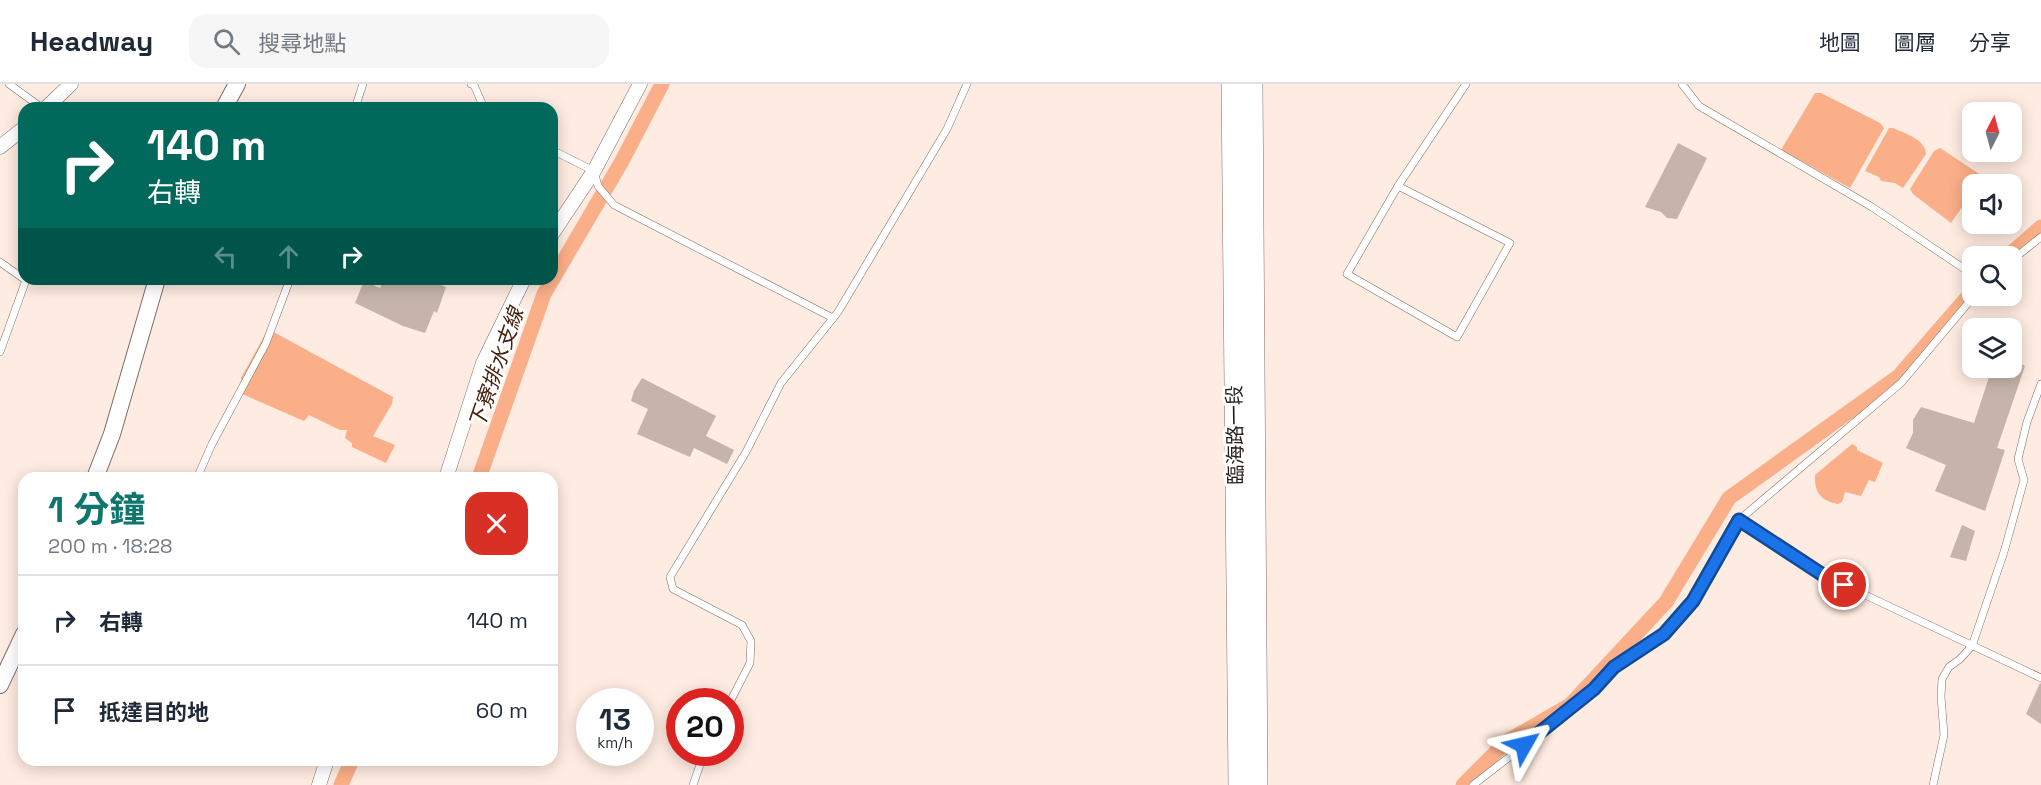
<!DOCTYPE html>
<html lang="zh-TW">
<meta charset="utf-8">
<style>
:root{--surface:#fff;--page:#f6f6f7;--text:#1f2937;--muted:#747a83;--line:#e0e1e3;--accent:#0f766e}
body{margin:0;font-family:"Space Grotesk","Noto Sans TC",sans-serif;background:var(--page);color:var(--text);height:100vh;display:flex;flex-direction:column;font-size:22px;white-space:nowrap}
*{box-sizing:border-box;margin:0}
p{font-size:20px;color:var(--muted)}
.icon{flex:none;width:33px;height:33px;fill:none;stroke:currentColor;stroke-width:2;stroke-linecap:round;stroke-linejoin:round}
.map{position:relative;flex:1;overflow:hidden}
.sheet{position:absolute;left:18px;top:388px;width:540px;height:294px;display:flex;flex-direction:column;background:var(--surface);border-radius:18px;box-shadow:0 3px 15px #0003}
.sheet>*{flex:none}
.hud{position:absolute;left:18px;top:18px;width:540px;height:183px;border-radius:18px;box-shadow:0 3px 15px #0003;background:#00695c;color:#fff;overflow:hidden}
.needle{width:39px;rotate:6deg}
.buttons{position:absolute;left:1962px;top:18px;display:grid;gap:12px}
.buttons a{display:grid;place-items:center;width:60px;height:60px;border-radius:12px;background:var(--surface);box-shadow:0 3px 15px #0003;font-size:30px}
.speed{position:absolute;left:576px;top:604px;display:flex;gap:12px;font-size:30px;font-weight:700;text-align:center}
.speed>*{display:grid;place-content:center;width:78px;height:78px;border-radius:50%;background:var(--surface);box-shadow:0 3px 15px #0003;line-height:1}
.speed small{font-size:15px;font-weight:400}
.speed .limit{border:9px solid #d22;background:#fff;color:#111}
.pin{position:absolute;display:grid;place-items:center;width:51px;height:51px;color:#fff;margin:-26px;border:3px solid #fff;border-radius:50%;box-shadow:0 2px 6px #0007}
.me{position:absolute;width:66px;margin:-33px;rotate:53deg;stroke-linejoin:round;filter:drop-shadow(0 0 4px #0008)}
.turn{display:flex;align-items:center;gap:21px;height:126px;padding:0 30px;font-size:27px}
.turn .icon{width:78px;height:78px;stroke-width:2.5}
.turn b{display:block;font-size:42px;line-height:51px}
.lanes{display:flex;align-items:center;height:57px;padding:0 30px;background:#0003;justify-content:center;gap:30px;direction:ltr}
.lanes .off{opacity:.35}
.round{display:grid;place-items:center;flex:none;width:63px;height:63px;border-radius:18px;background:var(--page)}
.head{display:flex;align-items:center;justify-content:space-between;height:102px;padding:0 30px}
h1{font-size:36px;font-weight:700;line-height:45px;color:var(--accent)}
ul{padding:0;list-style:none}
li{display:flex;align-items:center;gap:18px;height:90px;padding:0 30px;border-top:2px solid var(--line)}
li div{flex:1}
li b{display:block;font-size:22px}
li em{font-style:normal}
header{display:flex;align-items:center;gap:36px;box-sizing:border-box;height:84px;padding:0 30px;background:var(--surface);border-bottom:2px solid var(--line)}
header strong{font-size:28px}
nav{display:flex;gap:33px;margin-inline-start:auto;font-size:21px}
.search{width:420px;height:54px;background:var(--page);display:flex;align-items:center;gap:15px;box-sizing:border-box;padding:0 21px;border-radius:18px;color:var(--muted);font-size:22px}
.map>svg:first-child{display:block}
.water{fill:#faaf88}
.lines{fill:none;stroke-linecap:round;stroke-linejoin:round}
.canal{stroke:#faaf88;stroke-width:15}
.building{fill:#c6b4ab}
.service-casing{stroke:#7e6d65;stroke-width:8}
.minor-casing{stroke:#7e6d65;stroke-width:15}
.tertiary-casing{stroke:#7e6d65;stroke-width:18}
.primary-casing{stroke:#7e6d65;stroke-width:22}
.service{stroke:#fff;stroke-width:7}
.minor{stroke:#fff;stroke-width:14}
.tertiary{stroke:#fff;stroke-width:16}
.primary{stroke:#fff;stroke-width:21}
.route-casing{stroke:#114b97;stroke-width:15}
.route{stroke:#1a73e8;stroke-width:10}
.labels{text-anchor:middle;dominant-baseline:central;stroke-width:6;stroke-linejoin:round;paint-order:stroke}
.street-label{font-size:20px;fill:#251e1b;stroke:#fff}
.water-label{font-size:21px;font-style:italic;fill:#47220e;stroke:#fff}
</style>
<header>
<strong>Headway</strong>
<div class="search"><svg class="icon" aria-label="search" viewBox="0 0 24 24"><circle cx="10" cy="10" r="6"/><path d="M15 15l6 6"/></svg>搜尋地點</div>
<nav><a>地圖</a><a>圖層</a><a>分享</a></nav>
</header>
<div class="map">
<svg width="2041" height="701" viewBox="0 0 2041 701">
<rect width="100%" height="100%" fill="#feebe1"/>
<g class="water">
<polygon points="1815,9 1821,9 1880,39 1884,44 1850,104 1781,66"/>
<path d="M1889,44H1893C1906,50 1925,55 1926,70L1903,104L1895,99L1881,97L1879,93L1865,87Z"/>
<polygon points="1940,64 1984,93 1978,100 1972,100 1972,109 1951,139 1913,110 1910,105 1934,67"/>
<polygon points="268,245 393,313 392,320 373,352 395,361 386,379 352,363 352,359 345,354 347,346 340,346 309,331 304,337 240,309 241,294"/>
<path d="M1852,360L1857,363V366L1883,379L1875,398L1869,396L1861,412L1845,408L1842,418L1838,420C1821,417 1814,408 1815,391Z"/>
</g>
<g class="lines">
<g class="canal">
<polyline points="2008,172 2041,143"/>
<polyline points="479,394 544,210 622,77 662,0"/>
<polyline points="341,701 352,676"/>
<polyline points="1463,701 1506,658 1570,621 1666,518 1729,414 1899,292 1972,208"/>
</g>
</g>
<g class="building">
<polygon points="1678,59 1707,74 1677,135 1667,134 1661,128 1645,123"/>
<polygon points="383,195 426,195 446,203 437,229 434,227 425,249 403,242 355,219 364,197 380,204"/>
<polygon points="2012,275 2025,282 1997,364 2005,366 1985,427 1935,407 1946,381 1906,364 1913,349 1913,336 1921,323 1974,339 1992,284 2012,284"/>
<polygon points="642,294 716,332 706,352 734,366 727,380 694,364 690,373 637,350 648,325 631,317 634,307"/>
<polygon points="1962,441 1975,447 1966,477 1950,473"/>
<polygon points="2040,599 2041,600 2041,640 2026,630"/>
</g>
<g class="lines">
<g class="service-casing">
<g id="service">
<polyline points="9,0 42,24"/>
<polyline points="471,0 474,1 484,24"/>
<polyline points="1682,0 1699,22 1872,123 1972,190"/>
<polyline points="355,24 363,0"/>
<polyline points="552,66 594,87 598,102 614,121 833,234"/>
<polyline points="1398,102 1510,159 1457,253 1347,190 1398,102 1466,0"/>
<polyline points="2012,176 2041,153"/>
<polyline points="0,178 24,195"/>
<polyline points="0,268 26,196 25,195"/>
<polyline points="197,394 212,360 266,259 290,195"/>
<polyline points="1739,436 1823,491 2041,594"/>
<polyline points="730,618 750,579 751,557 742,541 673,505 670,493 746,368 781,299 838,228 947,45 967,0"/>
<polyline points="693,701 704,669"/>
<polyline points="1473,701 1556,637 1594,605 1614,583 1663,550 1693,517 1739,436 1901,299 1974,212"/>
<polyline points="1933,701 1944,651 1941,612 1942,595 1949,583 1960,575 1972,562 2004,468 2024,396 2018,375 2027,338 2041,300"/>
</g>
</g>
<g class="minor-casing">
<g id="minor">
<polyline points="46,24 71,0"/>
<polyline points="0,63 24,44"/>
<polyline points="552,150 594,87 640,0"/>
<polyline points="446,394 483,279 524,195"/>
<polyline points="319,701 327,676"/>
</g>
</g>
<g class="tertiary-casing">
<g id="tertiary">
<polyline points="224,24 237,0"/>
<polyline points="95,394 112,350 157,195"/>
<polyline points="0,601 24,550"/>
</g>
</g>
<g class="primary-casing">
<g id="primary">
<polyline points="1232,0 1239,701"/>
<polyline points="1252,0 1257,701"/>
</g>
</g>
<use href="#service" class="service"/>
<use href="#minor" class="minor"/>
<use href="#tertiary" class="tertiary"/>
<use href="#primary" class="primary"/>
</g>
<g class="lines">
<g class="route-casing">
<polyline id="route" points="1524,661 1594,605 1614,583 1664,550 1693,517 1739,436 1823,491 1844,501"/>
</g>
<use href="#route" class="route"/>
</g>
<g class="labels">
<g class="street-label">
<text transform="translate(1235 351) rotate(-91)">臨海路一段</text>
</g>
<g class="water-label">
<text transform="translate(496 284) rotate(-71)">下寮排水支線</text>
</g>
</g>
</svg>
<div class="buttons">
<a><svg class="needle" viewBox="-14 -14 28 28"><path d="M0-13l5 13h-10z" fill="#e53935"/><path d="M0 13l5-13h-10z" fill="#747a83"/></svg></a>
<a><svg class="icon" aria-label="sound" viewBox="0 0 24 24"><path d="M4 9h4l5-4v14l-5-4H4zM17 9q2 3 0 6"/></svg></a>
<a><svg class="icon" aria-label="search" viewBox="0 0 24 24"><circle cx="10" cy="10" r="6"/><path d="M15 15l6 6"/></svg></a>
<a><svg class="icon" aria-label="layers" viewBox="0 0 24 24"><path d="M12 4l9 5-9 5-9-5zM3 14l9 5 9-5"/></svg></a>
</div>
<div class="speed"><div>13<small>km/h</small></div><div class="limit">20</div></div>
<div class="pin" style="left:1844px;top:501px;background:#d93025"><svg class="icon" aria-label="arrive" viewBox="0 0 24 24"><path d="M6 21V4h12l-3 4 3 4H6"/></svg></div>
<svg class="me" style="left:1524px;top:661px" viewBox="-20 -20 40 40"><path d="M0-17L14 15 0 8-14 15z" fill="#1a73e8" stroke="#fff" stroke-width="4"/></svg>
<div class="hud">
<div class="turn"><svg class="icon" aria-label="right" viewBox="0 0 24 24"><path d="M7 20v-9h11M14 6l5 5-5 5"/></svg><div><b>140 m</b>右轉</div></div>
<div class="lanes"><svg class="icon off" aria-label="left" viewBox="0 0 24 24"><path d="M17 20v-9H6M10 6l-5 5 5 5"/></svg><svg class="icon off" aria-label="ahead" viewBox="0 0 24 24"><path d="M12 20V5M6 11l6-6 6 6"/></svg><svg class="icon" aria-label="right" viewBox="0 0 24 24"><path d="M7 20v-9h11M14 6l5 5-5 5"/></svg></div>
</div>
<section class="sheet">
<div class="head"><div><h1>1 分鐘</h1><p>200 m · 18:28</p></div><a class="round" style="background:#d93025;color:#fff"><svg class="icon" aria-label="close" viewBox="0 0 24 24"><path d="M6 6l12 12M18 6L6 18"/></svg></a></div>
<ul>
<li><svg class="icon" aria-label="right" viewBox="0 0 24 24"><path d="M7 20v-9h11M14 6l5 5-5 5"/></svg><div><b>右轉</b></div><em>140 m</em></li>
<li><svg class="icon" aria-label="arrive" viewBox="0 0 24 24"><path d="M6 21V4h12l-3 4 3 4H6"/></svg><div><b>抵達目的地</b></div><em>60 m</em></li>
</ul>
</section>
</div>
